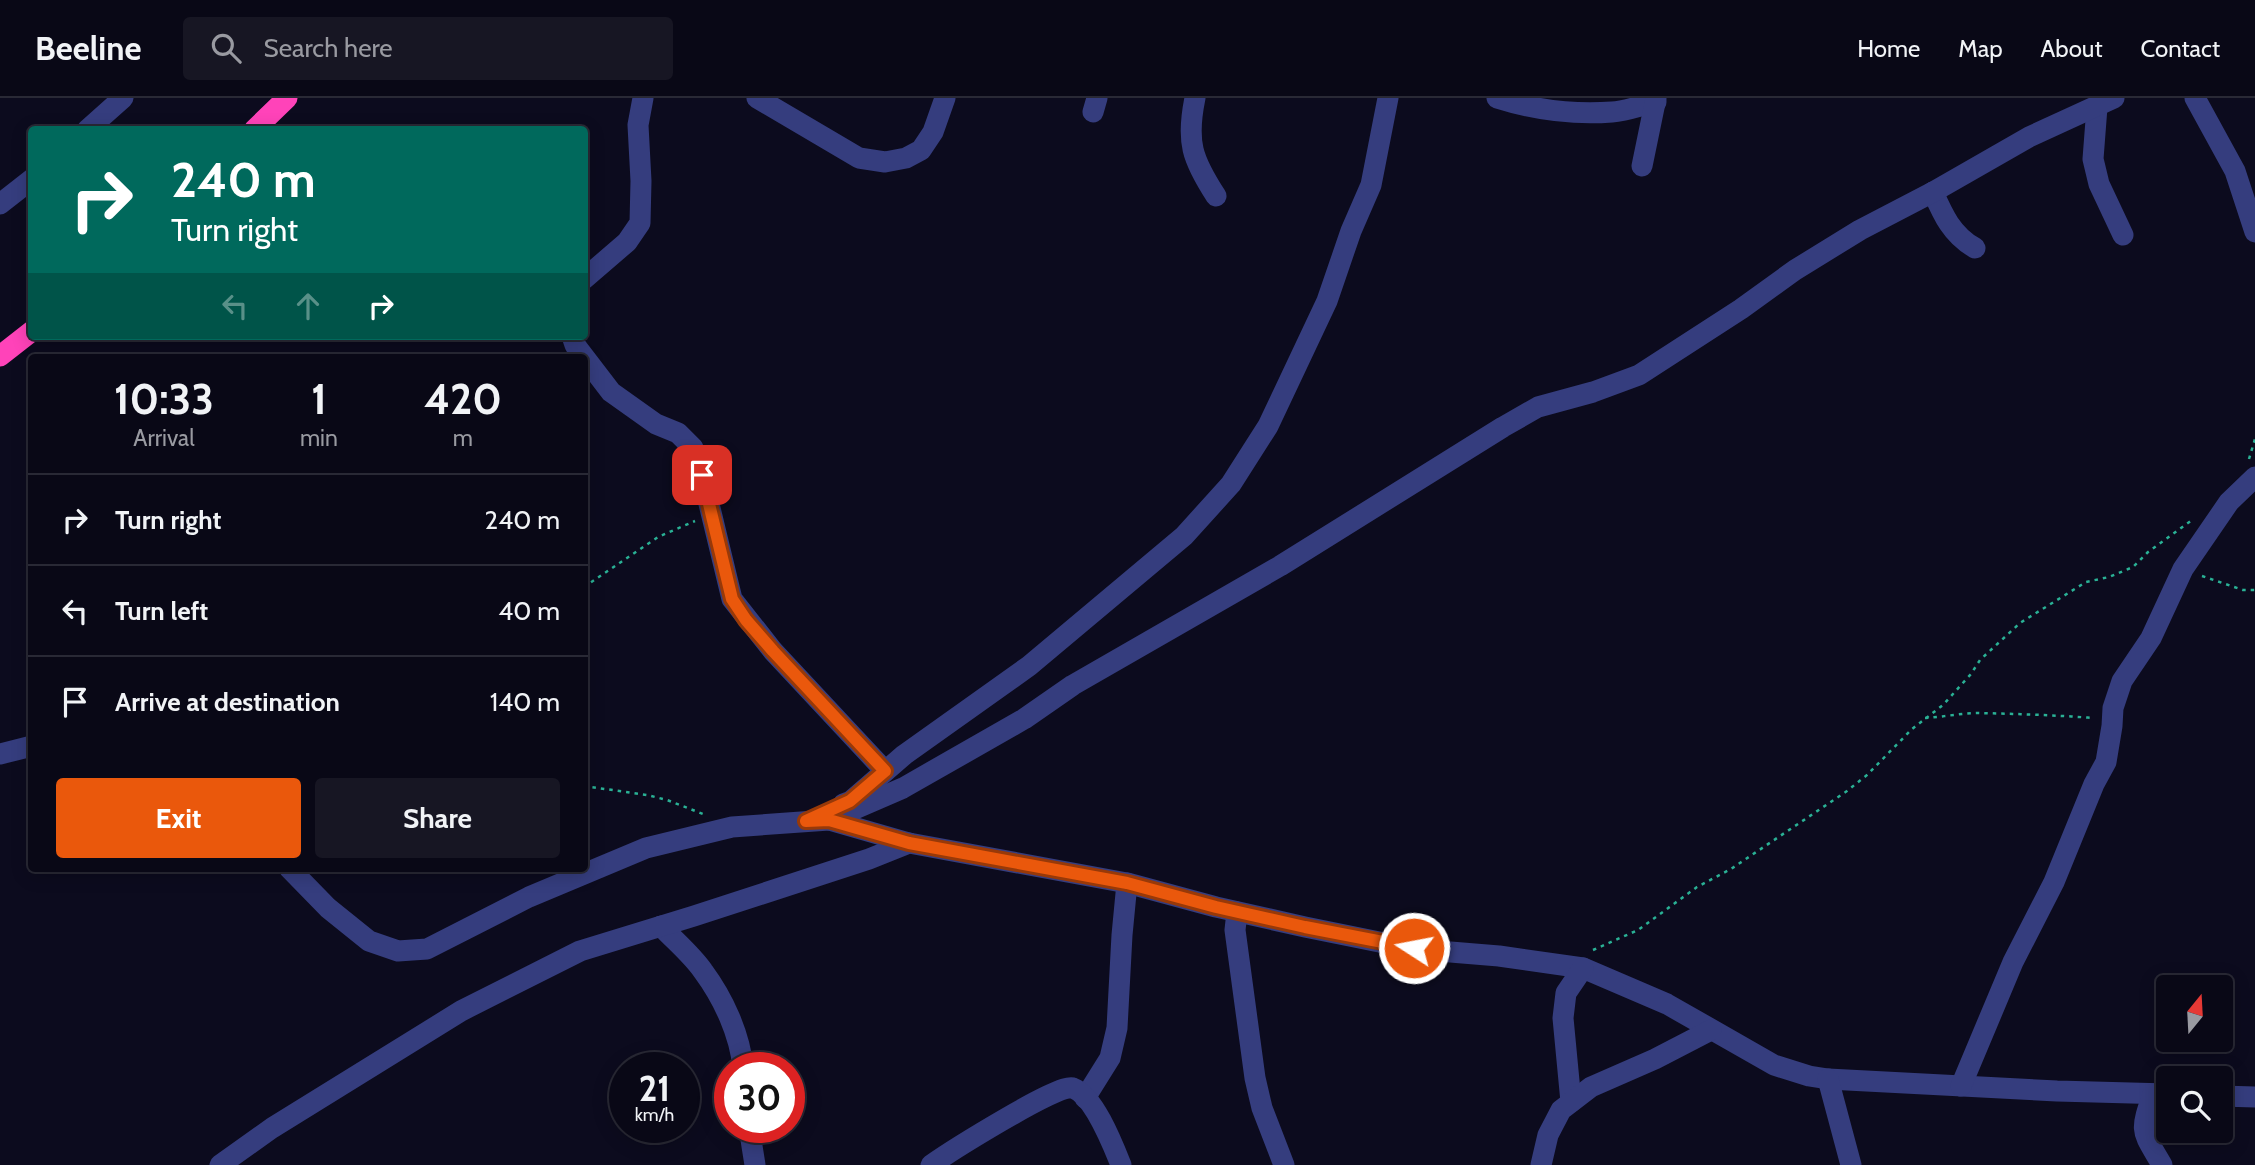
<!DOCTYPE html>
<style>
:root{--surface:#090816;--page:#171623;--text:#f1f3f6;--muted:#999aa1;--line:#292935;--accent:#ea580c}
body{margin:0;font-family:Cabin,sans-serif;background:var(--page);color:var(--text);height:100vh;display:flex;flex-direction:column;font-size:26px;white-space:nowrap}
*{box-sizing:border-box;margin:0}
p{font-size:23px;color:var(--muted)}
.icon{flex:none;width:38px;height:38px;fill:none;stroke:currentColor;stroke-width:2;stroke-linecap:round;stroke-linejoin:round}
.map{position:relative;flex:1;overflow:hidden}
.sheet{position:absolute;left:28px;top:256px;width:560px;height:518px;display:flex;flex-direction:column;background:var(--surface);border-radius:7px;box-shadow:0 4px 18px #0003,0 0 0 2px var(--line)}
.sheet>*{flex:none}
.guide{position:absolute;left:28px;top:28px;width:560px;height:214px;border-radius:7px;box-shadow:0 4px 18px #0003,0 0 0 2px var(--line);background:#00695c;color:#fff;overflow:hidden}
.needle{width:46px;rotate:18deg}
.buttons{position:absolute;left:2156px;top:877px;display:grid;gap:14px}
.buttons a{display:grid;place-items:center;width:77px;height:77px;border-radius:7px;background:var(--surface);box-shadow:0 4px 18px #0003,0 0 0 2px var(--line);font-size:35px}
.speed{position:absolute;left:609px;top:954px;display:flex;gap:14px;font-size:35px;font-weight:700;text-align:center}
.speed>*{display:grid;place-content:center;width:91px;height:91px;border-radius:50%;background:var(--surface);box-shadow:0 4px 18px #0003,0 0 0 2px var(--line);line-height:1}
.speed small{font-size:18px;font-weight:400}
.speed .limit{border:10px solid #d22;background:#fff;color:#111}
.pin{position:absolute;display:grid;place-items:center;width:60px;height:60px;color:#fff;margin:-30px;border-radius:14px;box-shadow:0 4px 10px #0006}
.me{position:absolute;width:77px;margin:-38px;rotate:281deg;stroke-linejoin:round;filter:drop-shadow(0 0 5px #0008)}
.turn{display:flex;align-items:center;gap:24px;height:147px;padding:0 28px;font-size:32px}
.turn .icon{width:91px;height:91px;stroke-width:2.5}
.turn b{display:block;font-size:49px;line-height:60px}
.lanes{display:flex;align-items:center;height:66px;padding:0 28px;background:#0003;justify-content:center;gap:35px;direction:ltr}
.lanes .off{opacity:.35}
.eta{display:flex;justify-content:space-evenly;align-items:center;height:119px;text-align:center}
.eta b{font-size:42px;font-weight:700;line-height:49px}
.primary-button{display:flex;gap:14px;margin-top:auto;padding:14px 28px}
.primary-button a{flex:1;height:80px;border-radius:7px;background:var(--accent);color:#fff;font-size:28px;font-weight:700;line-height:80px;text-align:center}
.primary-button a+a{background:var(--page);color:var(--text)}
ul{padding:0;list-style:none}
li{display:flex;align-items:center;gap:21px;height:91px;padding:0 28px;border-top:2px solid var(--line)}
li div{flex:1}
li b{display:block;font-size:26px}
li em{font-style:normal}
header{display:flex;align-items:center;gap:42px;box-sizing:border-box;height:98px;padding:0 35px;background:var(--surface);border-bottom:2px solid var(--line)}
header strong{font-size:33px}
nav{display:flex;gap:38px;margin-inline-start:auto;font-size:24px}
.search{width:490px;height:63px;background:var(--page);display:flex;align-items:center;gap:18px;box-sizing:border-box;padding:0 24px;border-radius:7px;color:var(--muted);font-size:26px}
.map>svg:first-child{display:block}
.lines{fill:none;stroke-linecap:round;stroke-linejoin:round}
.path{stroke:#2ab195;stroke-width:2.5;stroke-dasharray:3.5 5;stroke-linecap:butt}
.minor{stroke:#353d7e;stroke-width:21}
.highway{stroke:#ff43b9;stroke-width:21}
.route-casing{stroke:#983908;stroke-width:18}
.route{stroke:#ea580c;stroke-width:12}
</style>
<header>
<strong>Beeline</strong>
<div class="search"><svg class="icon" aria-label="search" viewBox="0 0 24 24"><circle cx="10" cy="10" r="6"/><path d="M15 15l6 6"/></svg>Search here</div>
<nav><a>Home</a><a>Map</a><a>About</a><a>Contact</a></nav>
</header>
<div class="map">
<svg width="2255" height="1067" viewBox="0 0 2255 1067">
<rect width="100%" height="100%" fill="#0c0b1e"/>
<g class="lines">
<g class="path">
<polyline points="2249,361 2255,341"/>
<polyline points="2202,478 2243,492 2255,492"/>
<polyline points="584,489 658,439 695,423"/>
<path d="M1925,620C1943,619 1962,615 1979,615C2017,616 2055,617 2093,620"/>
<polyline points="584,688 647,697 667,702 703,716"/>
<polyline points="1593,852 1638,832 1697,789 1731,771 1847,693 1867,677 1912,631 1943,607 1971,576 1980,562 2020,525 2086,484 2109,479 2133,469 2148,454 2192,422"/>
</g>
<g class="minor">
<polyline points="757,0 859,60 885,64 906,60 921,52 933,34 945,0"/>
<path d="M1195,0C1186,44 1192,61 1216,98"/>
<path d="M1497,0C1535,12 1573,17 1612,14C1627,13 1642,7 1656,4"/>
<polyline points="2195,0 2235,73 2255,134"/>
<polyline points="2097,9 2093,61 2099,86 2123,137"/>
<polyline points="1093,14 1097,0"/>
<polyline points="87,32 123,0"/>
<polyline points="1642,68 1656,0"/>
<path d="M1933,94C1943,117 1952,137 1975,150"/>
<polyline points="0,106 32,81"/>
<polyline points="584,181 627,144 640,125 641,83 638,27 643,0"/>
<polyline points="572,238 575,247 611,294 656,326 678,335 693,350 702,377 732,501 773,553 885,673"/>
<polyline points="0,656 32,648"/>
<polyline points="843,706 851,703 904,657 1029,568 1184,438 1231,386 1268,328 1327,203 1351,133 1371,87 1388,0"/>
<polyline points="829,722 909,745 1127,785 1216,809 1305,829 1414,851 1499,858 1583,870 1667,906 1774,967 1809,978 1828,981 2057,993 2168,996"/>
<polyline points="289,770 328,810 369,843 398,853 427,851 529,799 646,750 732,729 829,722 903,690 1024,621 1073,587 1280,468 1503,329 1538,309 1593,294 1639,277 1741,211 1795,172 1860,132 1933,94 2029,39 2114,0"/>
<polyline points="1237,814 1235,832 1255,980 1262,1010 1284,1067"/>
<path d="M661,828C675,843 692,857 703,873C723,900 740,936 743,970"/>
<polyline points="1828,981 1851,1067"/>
<polyline points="1961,988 2013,864 2054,784 2094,686 2106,664 2112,628 2113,610 2122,583 2151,540 2183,471 2229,404 2255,379"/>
<path d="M2153,996C2139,1036 2142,1032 2162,1067"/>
<polyline points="2221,998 2255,999"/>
<polyline points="1085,1000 1110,960 1117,930 1122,837 1127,785"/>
<polyline points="1571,1004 1563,920 1566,895 1583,870"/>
<polyline points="749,1029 755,1067"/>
<polyline points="220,1067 272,1030 461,913 580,853 694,818 869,761 909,745"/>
<path d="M931,1067C948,1055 1060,984 1073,990C1094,998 1113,1047 1121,1067"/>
<polyline points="1541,1067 1548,1037 1561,1012 1591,989 1655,961 1711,932"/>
</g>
<g class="highway">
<polyline points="254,32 287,0"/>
<polyline points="0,258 32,233"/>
</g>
</g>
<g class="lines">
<g class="route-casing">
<polyline id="route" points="702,377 732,501 746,522 773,553 885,673 850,703 806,723 829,722 909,745 1127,785 1216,809 1305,829 1414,850"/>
</g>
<use href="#route" class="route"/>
</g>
</svg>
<div class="buttons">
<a><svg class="needle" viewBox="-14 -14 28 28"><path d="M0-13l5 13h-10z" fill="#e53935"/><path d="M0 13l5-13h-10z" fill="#999aa1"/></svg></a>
<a><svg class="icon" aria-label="search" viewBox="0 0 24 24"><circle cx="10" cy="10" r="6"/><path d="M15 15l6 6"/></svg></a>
</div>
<div class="speed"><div>21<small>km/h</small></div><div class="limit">30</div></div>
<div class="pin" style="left:702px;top:377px;background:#d93025"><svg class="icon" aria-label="arrive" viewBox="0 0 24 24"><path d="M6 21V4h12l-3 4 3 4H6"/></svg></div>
<svg class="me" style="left:1414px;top:850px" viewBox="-20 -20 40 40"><circle r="17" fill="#ea580c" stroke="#fff" stroke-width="3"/><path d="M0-11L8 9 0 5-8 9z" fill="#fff"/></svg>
<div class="guide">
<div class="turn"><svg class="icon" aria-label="right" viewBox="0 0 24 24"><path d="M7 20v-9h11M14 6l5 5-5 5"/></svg><div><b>240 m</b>Turn right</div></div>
<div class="lanes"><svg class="icon off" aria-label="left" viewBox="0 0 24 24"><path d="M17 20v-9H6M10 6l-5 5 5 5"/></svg><svg class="icon off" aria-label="ahead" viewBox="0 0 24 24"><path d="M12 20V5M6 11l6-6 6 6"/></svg><svg class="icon" aria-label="right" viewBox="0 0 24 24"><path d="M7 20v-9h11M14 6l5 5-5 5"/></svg></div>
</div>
<section class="sheet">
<div class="eta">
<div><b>10:33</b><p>Arrival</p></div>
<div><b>1</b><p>min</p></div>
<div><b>420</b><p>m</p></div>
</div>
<ul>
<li><svg class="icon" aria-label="right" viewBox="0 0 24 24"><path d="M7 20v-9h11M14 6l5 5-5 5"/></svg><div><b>Turn right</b></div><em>240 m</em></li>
<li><svg class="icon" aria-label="left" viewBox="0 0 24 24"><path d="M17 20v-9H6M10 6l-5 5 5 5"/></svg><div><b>Turn left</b></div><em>40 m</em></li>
<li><svg class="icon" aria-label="arrive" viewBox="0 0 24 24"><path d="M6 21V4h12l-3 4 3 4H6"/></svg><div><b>Arrive at destination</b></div><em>140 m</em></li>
</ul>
<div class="primary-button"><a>Exit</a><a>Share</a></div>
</section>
</div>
